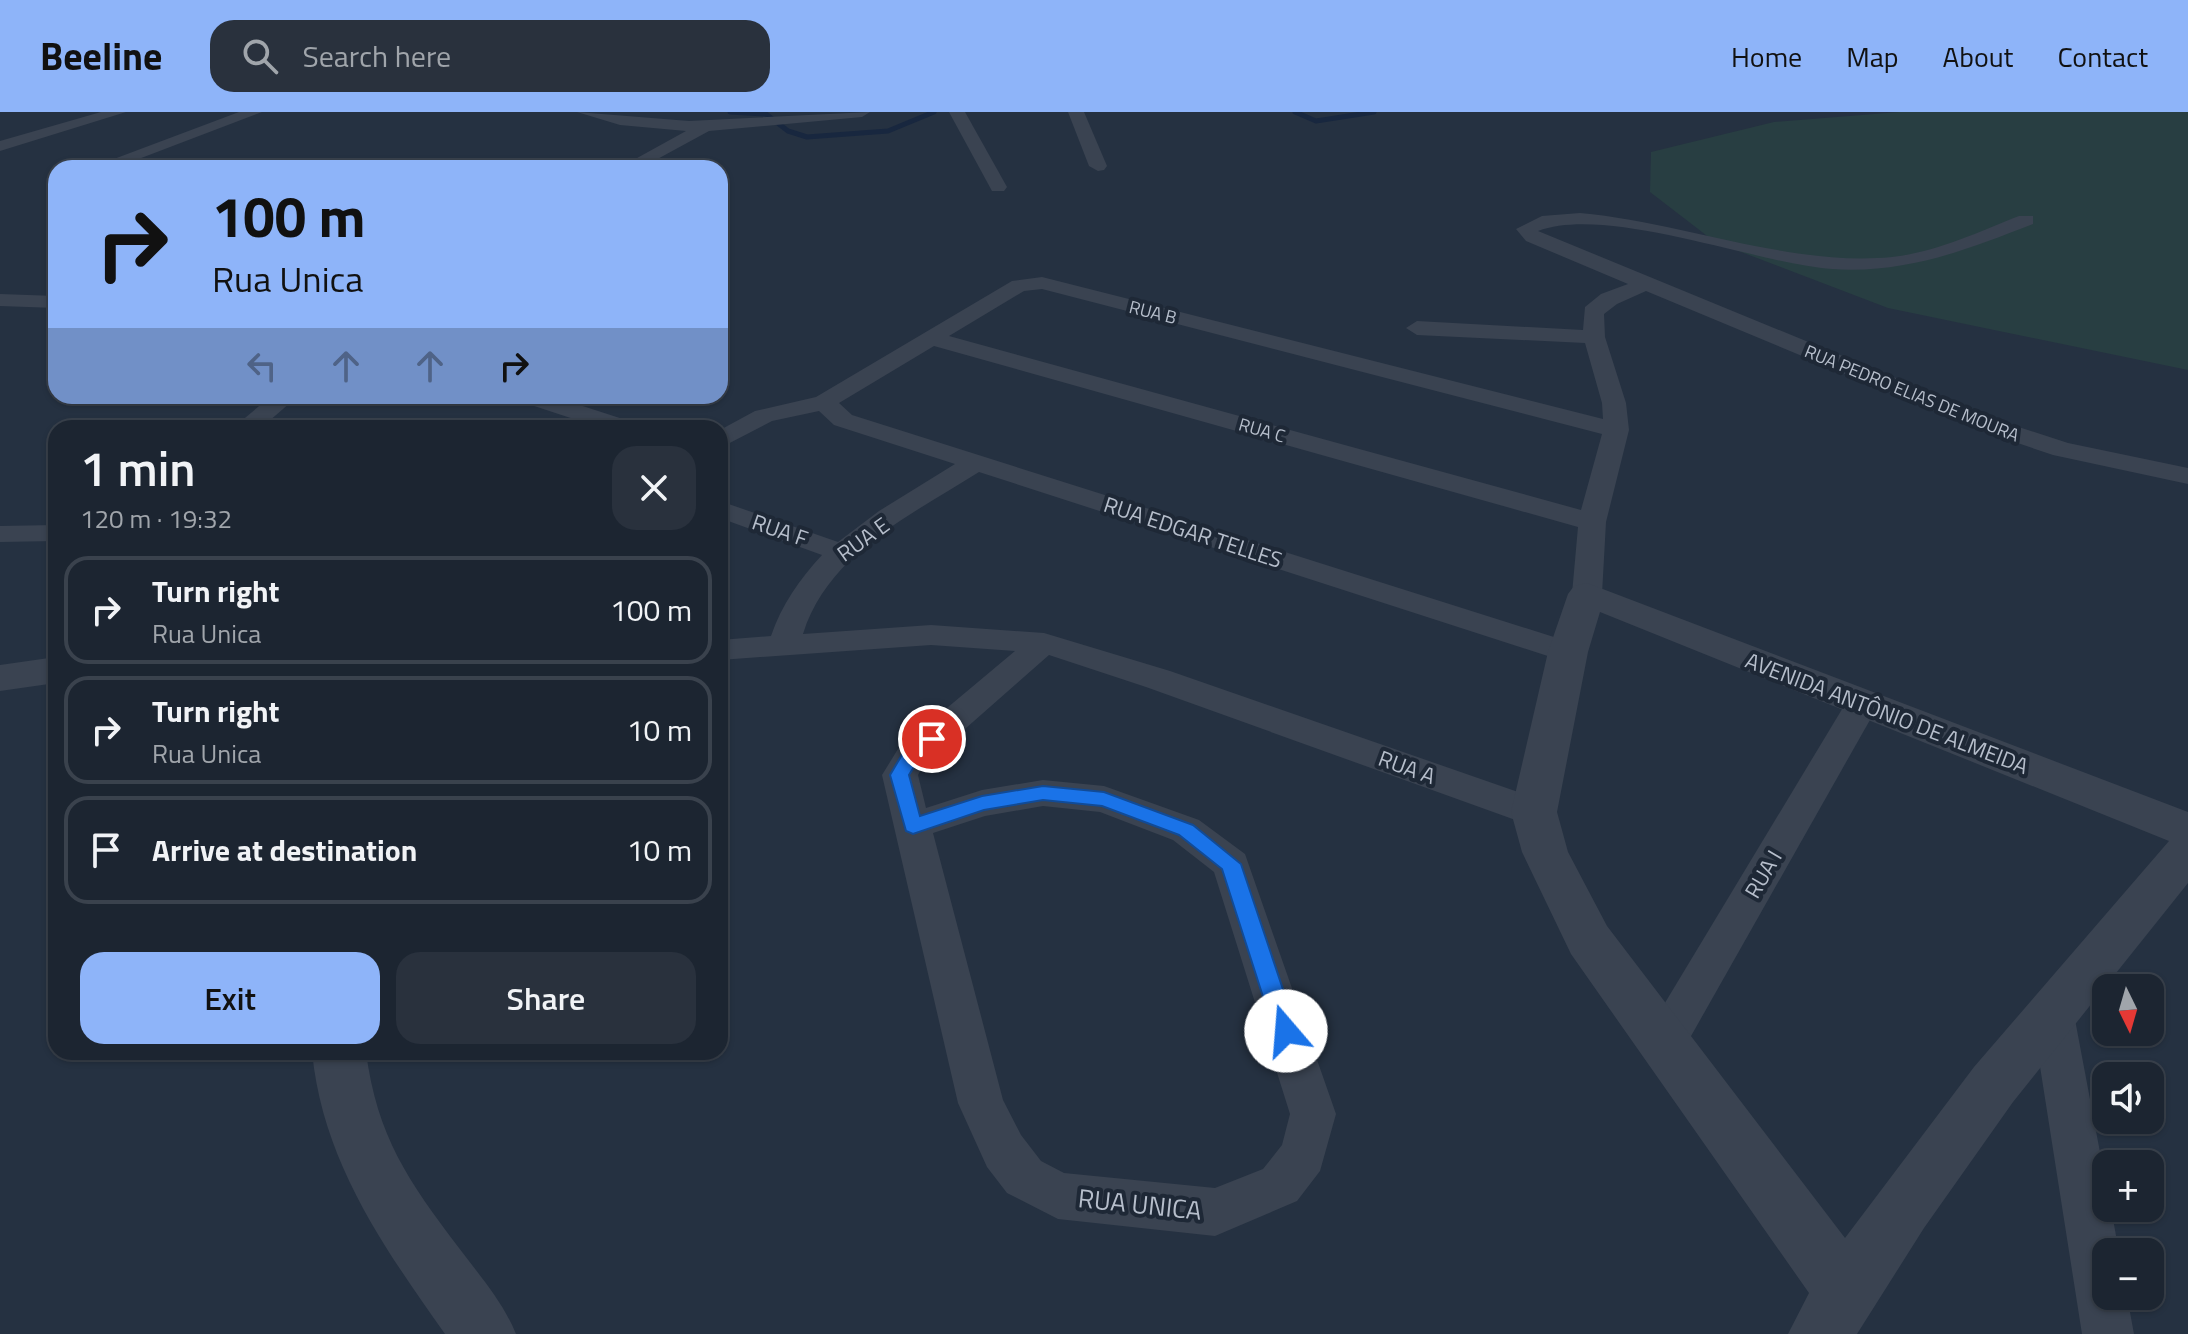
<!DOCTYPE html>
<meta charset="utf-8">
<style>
:root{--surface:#1c2531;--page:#29313d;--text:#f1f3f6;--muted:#a0a5ab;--line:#3a424d;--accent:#8eb4f9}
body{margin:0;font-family:"Titillium Web",sans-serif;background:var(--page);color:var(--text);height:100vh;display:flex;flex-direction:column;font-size:30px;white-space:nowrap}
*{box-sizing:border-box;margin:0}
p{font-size:26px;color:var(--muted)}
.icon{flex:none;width:44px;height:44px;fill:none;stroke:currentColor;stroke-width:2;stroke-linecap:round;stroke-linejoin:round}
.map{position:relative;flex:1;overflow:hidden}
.details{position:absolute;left:48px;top:308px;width:680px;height:640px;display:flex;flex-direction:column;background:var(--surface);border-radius:24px;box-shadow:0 2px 6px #0004,0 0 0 2px var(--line)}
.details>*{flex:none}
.top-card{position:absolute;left:48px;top:48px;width:680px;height:244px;border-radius:24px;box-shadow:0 2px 6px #0004,0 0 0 2px var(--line);background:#8eb4f9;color:#111;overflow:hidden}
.needle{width:52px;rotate:175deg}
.controls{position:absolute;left:2092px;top:862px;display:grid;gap:16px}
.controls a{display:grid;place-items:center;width:72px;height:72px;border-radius:16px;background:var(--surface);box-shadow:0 2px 6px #0004,0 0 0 2px var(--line);font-size:40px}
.pin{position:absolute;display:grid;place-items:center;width:68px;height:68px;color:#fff;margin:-34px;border:4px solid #fff;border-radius:50%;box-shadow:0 2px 8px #0007}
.me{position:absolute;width:88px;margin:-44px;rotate:342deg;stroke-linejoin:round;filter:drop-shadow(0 0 6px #0008)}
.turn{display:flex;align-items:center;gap:28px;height:168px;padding:0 32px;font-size:36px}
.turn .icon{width:104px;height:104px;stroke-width:2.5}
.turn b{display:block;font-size:56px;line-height:68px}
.lanes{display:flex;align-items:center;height:76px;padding:0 32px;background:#0003;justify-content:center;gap:40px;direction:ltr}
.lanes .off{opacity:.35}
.round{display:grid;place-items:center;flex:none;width:84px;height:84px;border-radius:24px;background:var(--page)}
.overview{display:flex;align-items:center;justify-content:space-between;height:136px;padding:0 32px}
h1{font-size:48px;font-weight:600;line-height:60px}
.cta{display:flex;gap:16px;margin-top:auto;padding:16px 32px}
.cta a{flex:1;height:92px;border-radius:24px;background:var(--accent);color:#111;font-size:32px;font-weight:600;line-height:92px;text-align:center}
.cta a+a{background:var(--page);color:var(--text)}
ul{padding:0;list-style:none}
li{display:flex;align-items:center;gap:24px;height:108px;margin:0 16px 12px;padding:0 16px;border:4px solid var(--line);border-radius:24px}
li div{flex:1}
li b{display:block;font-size:30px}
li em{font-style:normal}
header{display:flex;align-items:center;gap:48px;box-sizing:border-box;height:112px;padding:0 40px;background:var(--accent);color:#111}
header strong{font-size:38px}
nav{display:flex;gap:44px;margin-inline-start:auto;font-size:28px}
.search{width:560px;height:72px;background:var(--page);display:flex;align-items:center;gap:20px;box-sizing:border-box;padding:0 28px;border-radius:24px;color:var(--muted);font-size:30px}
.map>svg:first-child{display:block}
.green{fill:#283e42}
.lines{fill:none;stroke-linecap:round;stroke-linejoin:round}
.stream{stroke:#18273f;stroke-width:5}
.minor{fill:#3a4351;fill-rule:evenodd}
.tertiary{fill:#3a4351;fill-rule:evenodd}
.route{fill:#1a73e8;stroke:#114b97;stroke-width:2}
.labels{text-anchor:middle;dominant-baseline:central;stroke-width:8;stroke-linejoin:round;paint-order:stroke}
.far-street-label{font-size:18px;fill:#b6becb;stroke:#1e2836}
.street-label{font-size:22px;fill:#b6becb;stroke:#1e2836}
.near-street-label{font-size:26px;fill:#b6becb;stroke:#1e2836}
</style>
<header>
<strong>Beeline</strong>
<div class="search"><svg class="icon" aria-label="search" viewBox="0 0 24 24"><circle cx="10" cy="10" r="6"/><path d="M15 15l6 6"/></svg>Search here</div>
<nav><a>Home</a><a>Map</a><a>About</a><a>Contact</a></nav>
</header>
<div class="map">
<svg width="2188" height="1222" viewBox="0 0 2188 1222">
<rect width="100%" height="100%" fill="#253141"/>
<polygon class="green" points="1899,0 2188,0 2188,258 1888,196 1715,130 1650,80 1651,40 1774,10"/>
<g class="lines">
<g class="stream">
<polyline points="730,0 766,2 788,19 807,25 888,19 934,0"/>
<polyline points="1295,0 1316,9 1374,0"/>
</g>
<g class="minor">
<polygon points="101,0 126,0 0,39 0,29"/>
<polygon points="239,0 262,0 115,56 90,56"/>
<polygon points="577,0 689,9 870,0 862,5 709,19 641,56 619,56 686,19 620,13"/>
<polygon points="949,0 965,0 1007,75 1004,79 992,79"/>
<polygon points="1068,0 1084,0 1107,54 1104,58 1098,59 1089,54"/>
<path d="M1580,101C1683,110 1790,155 1892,145C1937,140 1978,120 2019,104H2033V112C1966,138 1906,162 1832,157C1754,151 1608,93 1538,119L2003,310L2068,331L2188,356V372L2053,343L1985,320L1646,179L1617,192L1604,202L1605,225L1626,291L1629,318L1606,410L1602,482L1598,488H1576L1572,482L1578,415L934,234L839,291L852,303L1579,533L1584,540L1579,547L1568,550L1557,547L979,360C913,402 828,441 803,522L931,513L1044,521L1170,559L1547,690L1552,700L1547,710L1534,713L1521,710L1146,575L1049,543L923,654L918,663L926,696L982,678L1043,668L1104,674L1199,708L1245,742L1336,1002L1320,1059L1297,1089L1215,1124L1058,1107L1007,1081L987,1055L958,991L882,663L898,637L1015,539L931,533L720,548V528L771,524C782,492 799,468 822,443L720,406V389L838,430L879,399L955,352L834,313L819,299L772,309L720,336V318L755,299L816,285L1012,169L1042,165L1603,307L1602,291L1585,231L1417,223L1406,216L1417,209L1583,218L1585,195L1601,182L1628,172L1526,129L1516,117L1542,104ZM1042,177L1602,322L1581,398L949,224L1024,179ZM1043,694L1100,700L1173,728L1214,760L1290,1002L1282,1033L1263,1057L1215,1076L1064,1061L1041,1049L1021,1023L1003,988L933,721L985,704Z"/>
<polygon points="0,182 56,184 56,196 0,194"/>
<polygon points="271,284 298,284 261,316 233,316"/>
<polygon points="516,284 552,284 635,311 639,316 601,316 519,289"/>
<polygon points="56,413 56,429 0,430 0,414"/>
<polygon points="1862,581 1874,584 1879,592 1678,947 1663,952 1648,947 1641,933 1648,919 1850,584"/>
<polygon points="2052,879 2067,884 2073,897 2106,1072 2106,1096 2111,1096 2119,1140 2106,1140 2106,1184 2127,1184 2134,1222 2082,1222 2031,897 2037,884"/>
</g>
<g class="tertiary">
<path d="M1587,471L2188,700V771L2013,990L1924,1116L1857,1222H1788L1809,1181L1571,842L1522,740L1511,700L1548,540L1568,482L1574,474ZM1600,500L2169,729L1974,955L1845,1126L1607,814L1568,740L1557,700L1588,540Z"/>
<polygon points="56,545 56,571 0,579 0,553"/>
<path d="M312,940H366C377,1024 408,1069 459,1136C480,1164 503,1190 516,1222H445C383,1134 323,1050 312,940Z"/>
</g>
</g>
<polygon class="route" points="932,620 941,627 917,650 909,663 920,704 982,684 1043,674 1104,680 1193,713 1241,752 1297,919 1294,926 1286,929 1278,926 1274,919 1222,757 1179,723 1102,694 1043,688 984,698 913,722 906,719 890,663 903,641"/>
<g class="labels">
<g class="far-street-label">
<text transform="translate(1153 200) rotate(14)">RUA B</text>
<text transform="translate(1912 281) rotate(22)">RUA PEDRO ELIAS DE MOURA</text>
<text transform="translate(1262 318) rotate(16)">RUA C</text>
</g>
<g class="street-label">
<text transform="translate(780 418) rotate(19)">RUA F</text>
<text transform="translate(1193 420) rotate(18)">RUA EDGAR TELLES</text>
<text transform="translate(863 427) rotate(-36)">RUA E</text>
<text transform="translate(1887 601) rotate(21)">AVENIDA ANTÔNIO DE ALMEIDA</text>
<text transform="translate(1407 655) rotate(20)">RUA A</text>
<text transform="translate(1763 762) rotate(-60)">RUA I</text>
</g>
<g class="near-street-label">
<text transform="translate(1140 1092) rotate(6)">RUA UNICA</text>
</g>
</g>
</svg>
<div class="controls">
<a><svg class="needle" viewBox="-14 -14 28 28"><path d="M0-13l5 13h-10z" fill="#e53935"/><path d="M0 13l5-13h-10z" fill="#a0a5ab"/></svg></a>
<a><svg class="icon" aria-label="sound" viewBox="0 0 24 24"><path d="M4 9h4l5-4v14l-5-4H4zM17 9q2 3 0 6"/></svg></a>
<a>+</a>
<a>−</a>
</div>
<div class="pin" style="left:932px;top:627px;background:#d93025"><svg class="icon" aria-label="arrive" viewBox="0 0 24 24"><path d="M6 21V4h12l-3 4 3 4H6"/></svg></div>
<svg class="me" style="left:1286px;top:919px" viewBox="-20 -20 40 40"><circle r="19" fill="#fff"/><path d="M0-13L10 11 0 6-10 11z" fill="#1a73e8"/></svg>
<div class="top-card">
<div class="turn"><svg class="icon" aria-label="right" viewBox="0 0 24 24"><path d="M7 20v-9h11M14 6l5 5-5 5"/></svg><div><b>100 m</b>Rua Unica</div></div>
<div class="lanes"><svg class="icon off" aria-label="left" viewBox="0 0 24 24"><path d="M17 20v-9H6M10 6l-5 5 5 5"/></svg><svg class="icon off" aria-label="ahead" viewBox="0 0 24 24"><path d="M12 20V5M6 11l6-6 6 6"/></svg><svg class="icon off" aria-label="ahead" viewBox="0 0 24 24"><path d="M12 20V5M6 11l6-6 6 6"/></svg><svg class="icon" aria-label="right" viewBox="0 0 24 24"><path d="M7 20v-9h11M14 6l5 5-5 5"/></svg></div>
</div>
<section class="details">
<div class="overview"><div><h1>1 min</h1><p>120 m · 19:32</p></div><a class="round"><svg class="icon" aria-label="close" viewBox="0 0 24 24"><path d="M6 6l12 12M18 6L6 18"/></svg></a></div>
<ul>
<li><svg class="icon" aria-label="right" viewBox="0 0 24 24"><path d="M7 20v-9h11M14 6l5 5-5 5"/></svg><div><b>Turn right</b><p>Rua Unica</p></div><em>100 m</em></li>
<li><svg class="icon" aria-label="right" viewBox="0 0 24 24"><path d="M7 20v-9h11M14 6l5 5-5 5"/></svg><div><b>Turn right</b><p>Rua Unica</p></div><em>10 m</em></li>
<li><svg class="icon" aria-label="arrive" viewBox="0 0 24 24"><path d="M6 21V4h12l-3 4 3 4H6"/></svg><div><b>Arrive at destination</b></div><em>10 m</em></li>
</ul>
<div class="cta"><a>Exit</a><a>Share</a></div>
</section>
</div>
